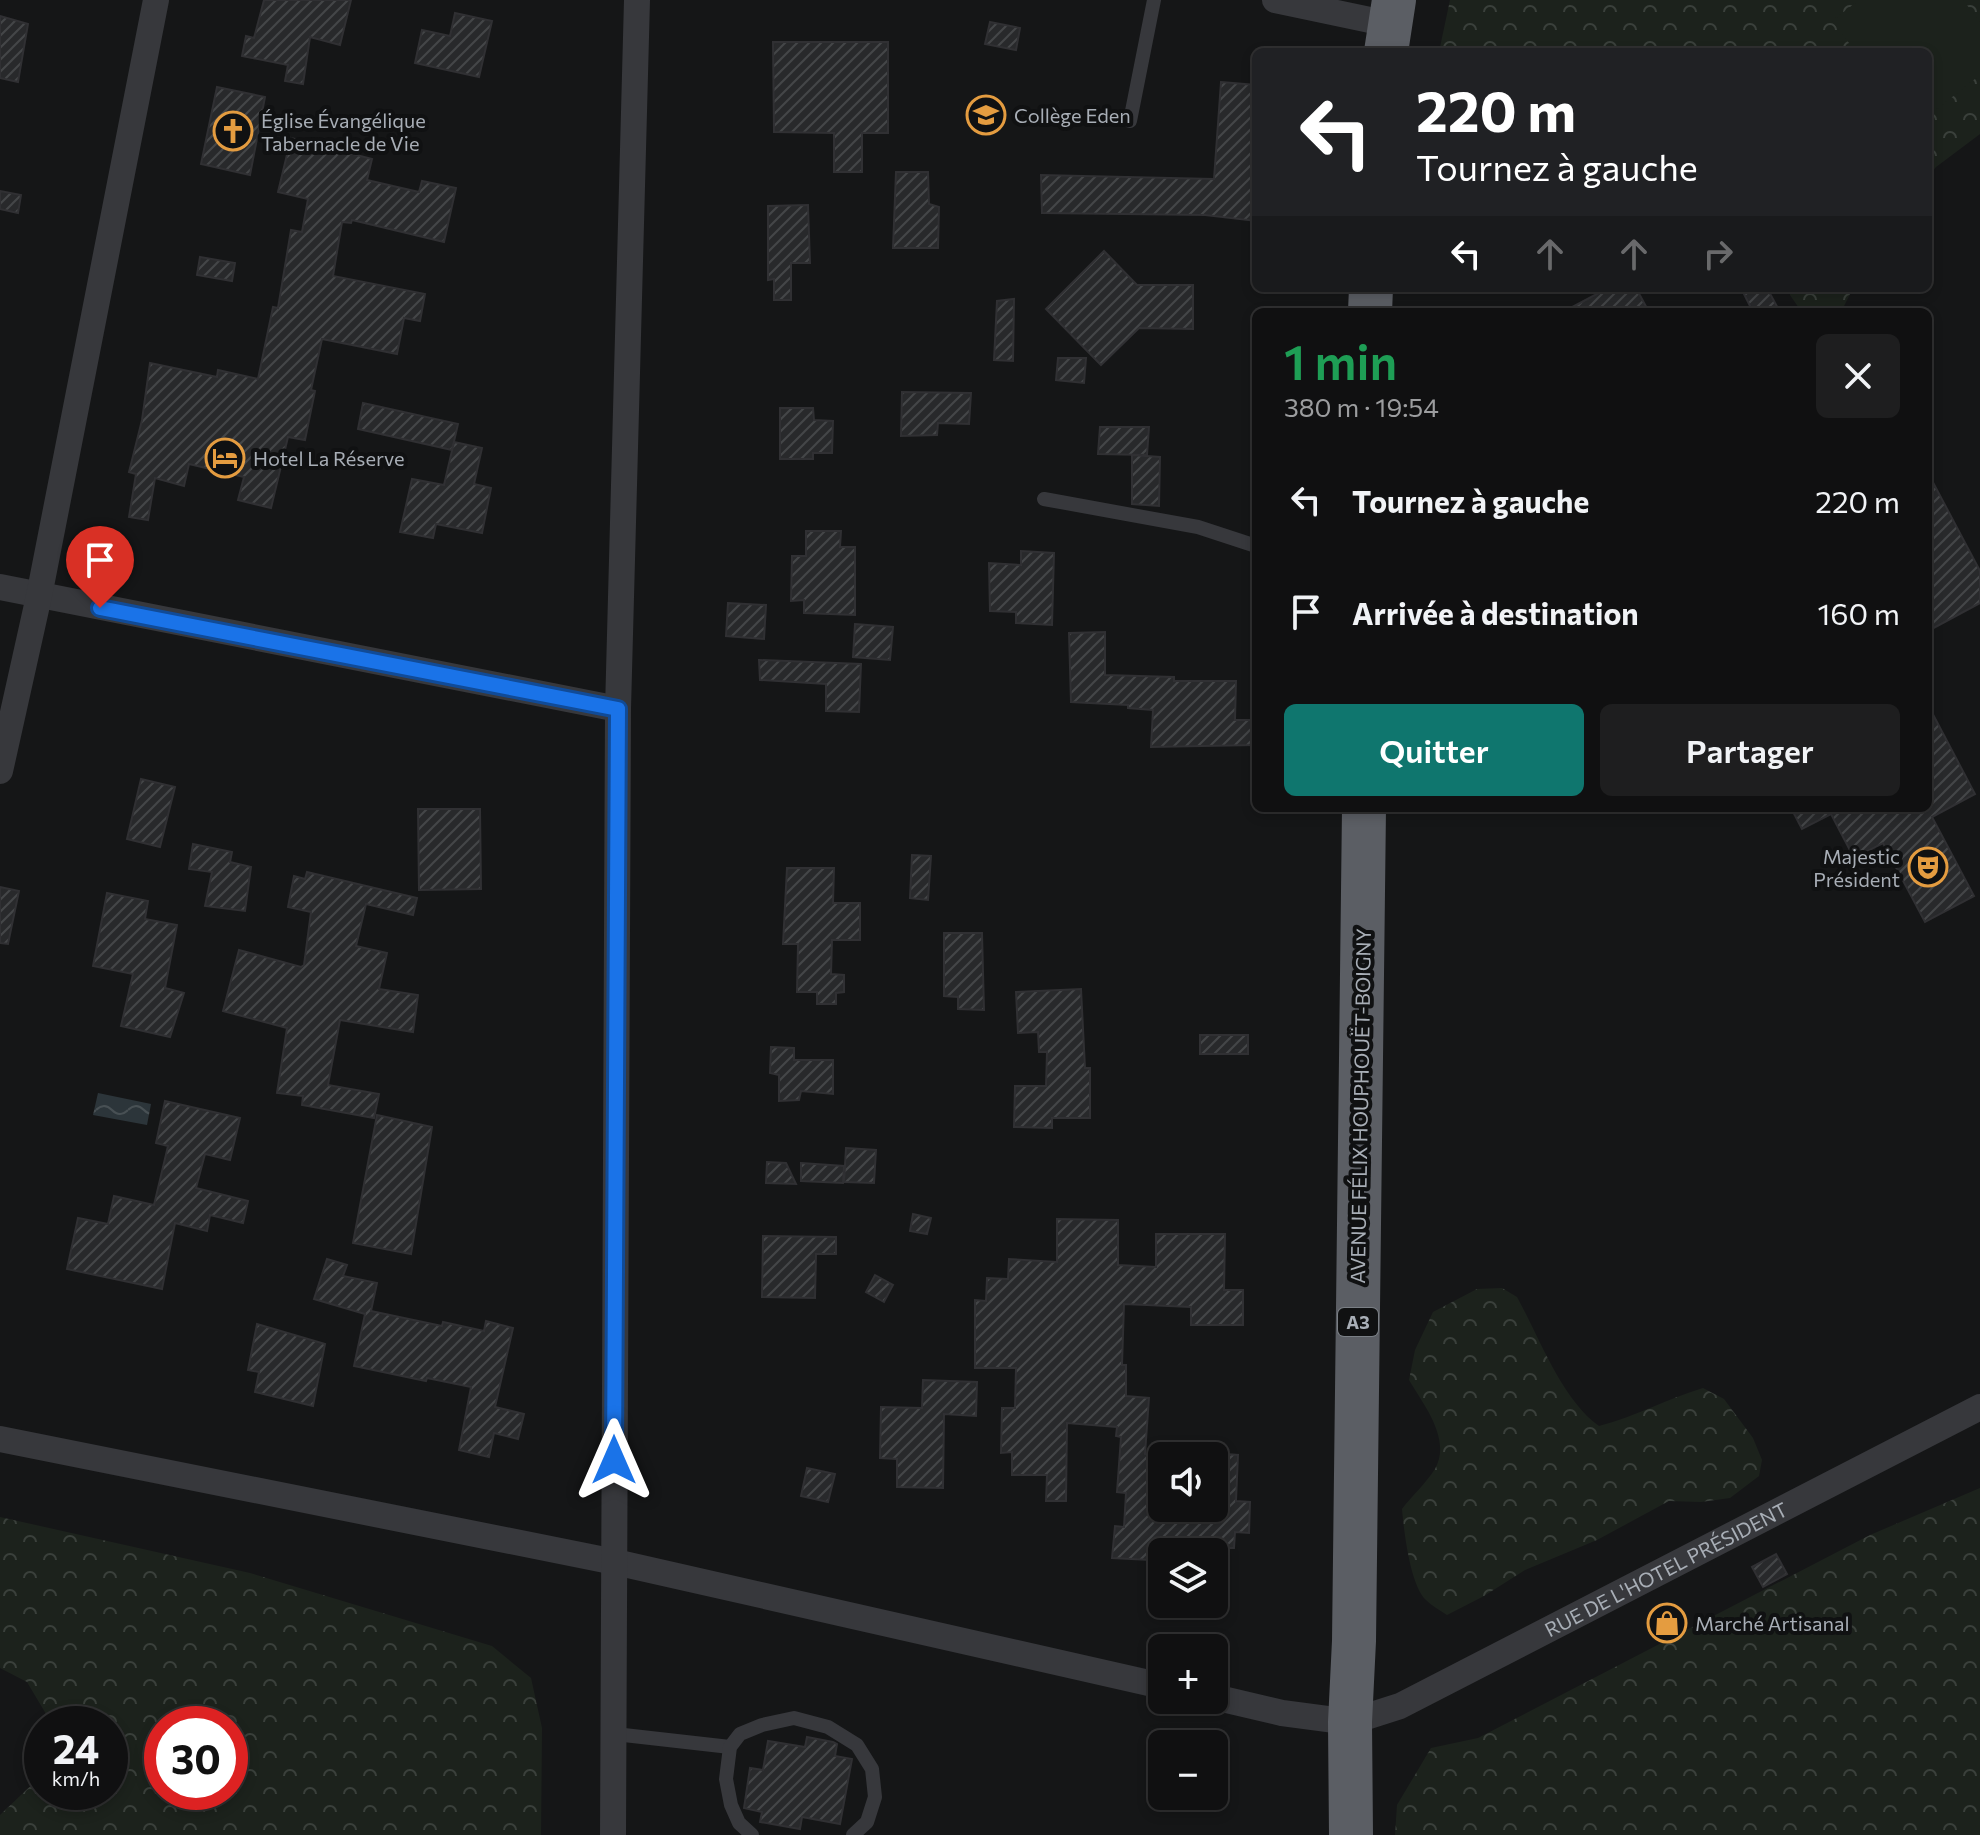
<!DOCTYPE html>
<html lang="fr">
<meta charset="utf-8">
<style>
:root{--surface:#101011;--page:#1e1e1f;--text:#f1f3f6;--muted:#9c9d9f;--line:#303031;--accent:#0f766e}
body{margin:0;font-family:Commissioner,sans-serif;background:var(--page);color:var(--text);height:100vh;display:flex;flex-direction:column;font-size:30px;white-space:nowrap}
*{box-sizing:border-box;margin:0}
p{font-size:26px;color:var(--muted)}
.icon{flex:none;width:44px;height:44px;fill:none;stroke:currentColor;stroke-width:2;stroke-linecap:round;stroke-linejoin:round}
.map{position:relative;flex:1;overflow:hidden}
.sheet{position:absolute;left:1252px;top:308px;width:680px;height:504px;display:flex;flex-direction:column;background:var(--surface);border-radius:12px;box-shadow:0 4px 12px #0003,0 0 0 2px var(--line)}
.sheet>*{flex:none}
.top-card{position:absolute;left:1252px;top:48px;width:680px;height:244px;border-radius:12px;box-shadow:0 4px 12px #0003,0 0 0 2px var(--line);background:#202124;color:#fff;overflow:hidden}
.fabs{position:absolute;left:1148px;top:1442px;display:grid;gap:16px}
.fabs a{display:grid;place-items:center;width:80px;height:80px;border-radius:12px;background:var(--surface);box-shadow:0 4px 12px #0003,0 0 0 2px var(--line);font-size:40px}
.speed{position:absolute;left:24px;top:1706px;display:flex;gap:16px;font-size:40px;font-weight:700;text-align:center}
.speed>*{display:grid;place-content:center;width:104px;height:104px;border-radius:50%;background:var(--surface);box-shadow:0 4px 12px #0003,0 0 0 2px var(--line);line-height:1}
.speed small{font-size:20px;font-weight:400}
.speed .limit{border:12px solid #d22;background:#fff;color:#111}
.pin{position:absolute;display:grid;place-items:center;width:68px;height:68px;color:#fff;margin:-82px -34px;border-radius:50% 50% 50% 0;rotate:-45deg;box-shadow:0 0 8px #0007}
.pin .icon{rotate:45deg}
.me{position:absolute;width:88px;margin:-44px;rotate:0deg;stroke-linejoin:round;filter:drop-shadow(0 0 6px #0008)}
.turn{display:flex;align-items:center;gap:28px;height:168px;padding:0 32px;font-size:36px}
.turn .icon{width:104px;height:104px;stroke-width:2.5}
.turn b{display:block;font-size:56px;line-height:68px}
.lanes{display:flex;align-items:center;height:76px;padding:0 32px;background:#0003;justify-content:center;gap:40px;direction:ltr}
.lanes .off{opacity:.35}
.round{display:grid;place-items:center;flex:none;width:84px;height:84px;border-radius:12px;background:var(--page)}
.head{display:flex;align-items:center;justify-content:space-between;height:136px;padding:0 32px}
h1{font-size:48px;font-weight:600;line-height:60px;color:#1e9e55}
.cta{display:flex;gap:16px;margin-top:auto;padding:16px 32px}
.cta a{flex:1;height:92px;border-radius:12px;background:var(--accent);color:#fff;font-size:32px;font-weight:600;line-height:92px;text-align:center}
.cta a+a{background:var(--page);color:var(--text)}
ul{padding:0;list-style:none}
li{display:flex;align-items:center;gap:24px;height:112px;padding:0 32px}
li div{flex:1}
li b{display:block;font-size:30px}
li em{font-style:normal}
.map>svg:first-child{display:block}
.forest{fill:url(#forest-crowns);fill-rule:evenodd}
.green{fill:#1c221c}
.water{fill:url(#water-waves)}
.building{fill:url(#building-hatch);stroke:#303033;stroke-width:2}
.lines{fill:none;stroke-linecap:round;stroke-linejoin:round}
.service{stroke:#37383c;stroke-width:14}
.minor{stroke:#37383c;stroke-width:26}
.trunk{stroke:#5b5e64;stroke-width:44}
.route-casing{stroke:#114b97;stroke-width:20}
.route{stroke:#1a73e8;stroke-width:14}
.labels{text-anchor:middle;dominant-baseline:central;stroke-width:8;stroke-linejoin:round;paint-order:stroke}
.shield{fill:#101112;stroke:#7a7f85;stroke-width:2}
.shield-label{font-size:18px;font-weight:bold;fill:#a8aeb6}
.poi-label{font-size:20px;fill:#a8aeb6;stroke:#101112;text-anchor:start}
.street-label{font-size:20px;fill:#a8aeb6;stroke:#101112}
</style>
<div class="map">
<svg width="1980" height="1835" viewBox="0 0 1980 1835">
<defs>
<pattern id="forest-crowns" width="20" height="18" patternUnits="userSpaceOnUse" patternTransform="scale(2)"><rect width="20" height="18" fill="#1c221c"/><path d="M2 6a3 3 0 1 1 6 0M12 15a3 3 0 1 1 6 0" fill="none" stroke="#3a403b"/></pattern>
<pattern id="water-waves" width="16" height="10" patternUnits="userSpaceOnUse" patternTransform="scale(2)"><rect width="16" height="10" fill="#2c353a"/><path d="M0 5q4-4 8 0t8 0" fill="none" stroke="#485054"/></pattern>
<pattern id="building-hatch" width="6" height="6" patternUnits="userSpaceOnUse" patternTransform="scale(2)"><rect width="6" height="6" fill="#28292b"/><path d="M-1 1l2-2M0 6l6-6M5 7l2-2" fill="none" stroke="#444648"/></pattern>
</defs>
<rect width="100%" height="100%" fill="#151617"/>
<g class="forest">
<polygon points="1450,0 1980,0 1980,134 1936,167 1928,177 1928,52 1439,52"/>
<polygon points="1790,288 1853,288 1841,312 1801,311 1790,295"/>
<path d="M1502,1288L1517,1297C1539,1337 1562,1400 1599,1426C1637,1416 1666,1399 1703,1388L1724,1399L1753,1438L1762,1460L1759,1476L1730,1498L1701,1502L1669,1501L1597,1540L1525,1570L1484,1596L1447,1615C1440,1610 1432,1606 1426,1600C1410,1585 1404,1531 1402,1509C1412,1496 1426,1483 1435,1469C1452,1439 1423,1404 1409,1380L1415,1350L1433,1312L1477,1289Z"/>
<polygon points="1980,1488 1980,1835 1395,1835 1397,1805 1431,1748 1478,1738 1870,1535"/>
<path d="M0,1517L250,1573L492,1646L531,1678L542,1728L541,1835H0V1815L42,1775V1792H110V1724H52L27,1682L0,1668ZM162,1724H230V1792H162Z"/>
</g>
<polygon class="green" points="1859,0 1963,0 1980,22 1980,75 1928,116 1928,52 1856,52 1832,21"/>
<polygon class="water" points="98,1093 151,1104 147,1125 93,1115"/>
<g class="building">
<polygon points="264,0 351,0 340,45 310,37 303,84 285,81 288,65 242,56 246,36 254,38"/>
<polygon points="455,13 492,21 479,77 415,63 422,30 450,36"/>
<polygon points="0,16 28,24 18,82 0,78"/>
<polygon points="990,22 1020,28 1016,50 985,44"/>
<polygon points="773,42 888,42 888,133 862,133 862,172 834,172 834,133 774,132"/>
<polygon points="1221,82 1256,85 1256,221 1205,215 1042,213 1041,175 1214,179"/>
<polygon points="217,87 265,97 250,175 201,164"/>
<polygon points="291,138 372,159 367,180 419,192 422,181 456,188 444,242 352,220 351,223 342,222 333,276 425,294 420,321 404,318 397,354 322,339 311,390 315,391 305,440 288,437 271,508 238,500 244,477 189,464 184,486 155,478 148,520 129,517 136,474 129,472 142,420 150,363 217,377 218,370 258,379 273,307 278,308 291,230 302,232 308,199 278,192"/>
<polygon points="896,172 928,172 929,204 939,207 938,248 893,248"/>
<polygon points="0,191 21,195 18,213 0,209"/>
<polygon points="808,205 810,263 791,263 791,300 774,300 774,279 768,280 768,206"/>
<polygon points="1104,251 1137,285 1193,285 1193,329 1139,328 1101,365 1046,309"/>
<polygon points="200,257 235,263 232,281 197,275"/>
<polygon points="1608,288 1636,288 1649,312 1563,312"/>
<polygon points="1741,288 1767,288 1780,312 1753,312"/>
<polygon points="1014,299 1013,361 994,360 997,301"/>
<polygon points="1058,358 1086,358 1084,383 1056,380"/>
<polygon points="902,392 971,393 969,424 938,423 937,435 901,436"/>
<polygon points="363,403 458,424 452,450 358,429"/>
<polygon points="780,408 813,408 814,420 833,421 832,453 813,453 813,459 780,459"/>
<polygon points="1100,427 1149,427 1147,455 1098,454"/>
<polygon points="454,442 482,448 474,484 491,488 482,533 436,524 433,538 400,532 412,479 444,485"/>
<polygon points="1132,455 1160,457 1159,506 1132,504"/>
<polygon points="1928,473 1980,571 1980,603 1928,631"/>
<polygon points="806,531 841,531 840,547 855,547 855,615 804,613 804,600 791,601 792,556 806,556"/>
<polygon points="1021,551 1054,553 1052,625 1016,623 1016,612 990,611 989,563 1021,565"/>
<polygon points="728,603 766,605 764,639 726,636"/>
<polygon points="855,624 893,627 890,660 853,657"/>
<polygon points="1105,632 1105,675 1174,677 1174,681 1236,681 1235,720 1256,720 1255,745 1151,747 1153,710 1128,708 1128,705 1071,702 1069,633"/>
<polygon points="759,660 861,664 859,712 826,711 826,684 760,680"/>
<polygon points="1928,705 1975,794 1932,817 1974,896 1925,922 1883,843 1854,858 1831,814 1802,829 1791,808 1927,808 1928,810"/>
<polygon points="141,779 175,787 160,847 127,839"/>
<polygon points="418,809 480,809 481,889 419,890"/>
<polygon points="193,844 232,852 230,862 251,867 245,911 205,906 212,872 189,869"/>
<polygon points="912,855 931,856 928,900 910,898"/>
<polygon points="787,868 834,868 833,903 860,903 860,940 832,940 831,974 844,975 844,992 836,993 836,1004 817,1004 817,992 797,992 798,944 783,944"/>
<polygon points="307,872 417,898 413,915 366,904 356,946 387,953 379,989 418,995 413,1032 340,1020 328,1085 379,1094 374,1118 302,1105 303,1096 277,1093 287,1028 223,1011 239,950 301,967 304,965 311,912 288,907 294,876 305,879"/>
<polygon points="0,887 19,891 8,944 0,943"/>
<polygon points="107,893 148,901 145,919 177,925 165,988 184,993 170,1037 121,1026 133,974 93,966"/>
<polygon points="944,933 982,933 984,1010 958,1009 958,997 944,996"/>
<polygon points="1081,989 1085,1068 1090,1068 1090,1118 1052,1118 1052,1128 1014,1127 1015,1086 1046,1086 1047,1052 1039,1052 1038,1032 1018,1033 1016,992"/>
<rect x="1200" y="1035" width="48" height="19"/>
<polygon points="771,1047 794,1048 794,1060 833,1060 833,1094 801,1091 799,1100 779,1101 779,1075 770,1073"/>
<polygon points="165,1101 240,1118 230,1160 205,1154 196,1188 248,1201 243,1223 210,1215 207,1231 175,1223 162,1289 67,1269 78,1218 108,1224 114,1196 154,1205 168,1146 156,1143"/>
<polygon points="377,1115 432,1127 411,1254 353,1243"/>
<polygon points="846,1148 876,1150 874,1183 844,1182"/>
<polygon points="767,1162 786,1163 796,1184 766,1183"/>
<polygon points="801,1163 844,1166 843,1183 801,1181"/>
<polygon points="913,1214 931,1218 927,1234 910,1231"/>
<polygon points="1057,1219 1118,1220 1118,1265 1156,1267 1156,1234 1225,1234 1224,1290 1243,1290 1243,1325 1191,1325 1191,1307 1124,1304 1122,1365 1126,1365 1126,1396 1149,1398 1145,1454 1158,1456 1154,1508 1214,1508 1214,1453 1238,1455 1236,1501 1250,1502 1249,1533 1235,1532 1234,1548 1221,1548 1220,1553 1151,1550 1150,1560 1112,1558 1115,1526 1124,1527 1126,1493 1117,1492 1121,1437 1116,1436 1117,1427 1067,1423 1066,1501 1046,1501 1047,1475 1012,1475 1012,1452 1001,1453 1002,1408 1015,1408 1016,1368 975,1368 975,1300 986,1301 987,1278 1008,1279 1009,1259 1057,1262"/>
<polygon points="763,1236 836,1237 836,1254 816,1254 815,1298 762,1297"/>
<polygon points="327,1259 347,1265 343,1276 377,1283 371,1311 442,1326 443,1322 484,1331 486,1321 513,1328 495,1407 524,1414 518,1439 494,1433 489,1457 459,1450 471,1387 427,1378 426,1381 354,1366 365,1314 314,1299"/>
<polygon points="875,1275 893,1285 884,1302 866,1292"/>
<polygon points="257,1324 325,1344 313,1406 255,1392 259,1372 248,1370"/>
<polygon points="923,1380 977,1382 976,1416 944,1414 943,1488 897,1487 897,1459 880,1458 881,1407 922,1408"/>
<polygon points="807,1468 835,1474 828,1502 801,1496"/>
<polygon points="1776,1554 1787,1574 1763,1587 1752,1567"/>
<polygon points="807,1737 833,1742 837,1744 835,1756 852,1759 840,1824 802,1817 800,1829 760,1822 762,1812 744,1808 750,1768 763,1770 768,1741 805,1747"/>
</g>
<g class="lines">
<g class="service">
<polyline points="1130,121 1154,0"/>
<polyline points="1044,499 1198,527 1256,546"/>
<polyline points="615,1734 730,1747"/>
<polyline points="752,1835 739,1823 731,1805 726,1779 730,1747 740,1734 762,1725 794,1718 828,1727 857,1745 872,1769 875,1797 867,1822 853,1835"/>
</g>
<g class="minor">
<polyline points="1275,0 1389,24"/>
<polyline points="0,587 618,709"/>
<polyline points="0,771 39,596 156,0"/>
<polyline points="0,1439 615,1562 1162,1686"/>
<path id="s1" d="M1214,1697L1282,1713L1350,1722L1400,1706L1980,1407"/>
<polyline points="613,1835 618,709 637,0"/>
</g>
<g class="trunk">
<polyline points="1386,52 1394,0"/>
<polyline points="1370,312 1371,288"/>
<polyline points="1351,1835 1350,1722 1354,1641 1364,808"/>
</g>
</g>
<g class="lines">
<g class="route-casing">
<polyline id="route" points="100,608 618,709 614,1460"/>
</g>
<use href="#route" class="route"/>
</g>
<defs>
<g id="school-ring" transform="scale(2)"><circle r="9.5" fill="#101112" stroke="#e49c40" stroke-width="1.5"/><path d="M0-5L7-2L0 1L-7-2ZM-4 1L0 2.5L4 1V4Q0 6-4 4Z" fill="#e49c40"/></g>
<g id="church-ring" transform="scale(2)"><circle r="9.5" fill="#101112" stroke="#e49c40" stroke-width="1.5"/><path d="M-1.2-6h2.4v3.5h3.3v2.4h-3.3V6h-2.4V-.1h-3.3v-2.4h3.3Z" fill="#e49c40"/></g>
<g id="hotel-ring" transform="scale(2)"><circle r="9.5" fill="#101112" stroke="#e49c40" stroke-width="1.5"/><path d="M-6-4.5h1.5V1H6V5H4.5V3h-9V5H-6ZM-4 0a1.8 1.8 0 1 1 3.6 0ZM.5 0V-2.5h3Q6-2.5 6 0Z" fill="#e49c40"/></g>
<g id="theatre-ring" transform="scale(2)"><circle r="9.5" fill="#101112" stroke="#e49c40" stroke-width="1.5"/><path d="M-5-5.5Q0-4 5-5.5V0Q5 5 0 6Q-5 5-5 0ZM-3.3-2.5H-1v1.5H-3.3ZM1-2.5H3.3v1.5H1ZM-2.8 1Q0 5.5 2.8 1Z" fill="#e49c40"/></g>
<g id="shop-ring" transform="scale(2)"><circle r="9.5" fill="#101112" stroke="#e49c40" stroke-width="1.5"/><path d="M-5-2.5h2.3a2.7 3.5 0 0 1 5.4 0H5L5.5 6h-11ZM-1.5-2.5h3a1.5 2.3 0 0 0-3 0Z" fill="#e49c40"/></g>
</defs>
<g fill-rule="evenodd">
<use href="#school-ring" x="986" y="115"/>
<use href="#church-ring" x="233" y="131"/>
<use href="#hotel-ring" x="225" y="458"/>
<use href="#theatre-ring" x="1928" y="867"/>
<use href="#shop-ring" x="1667" y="1623"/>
</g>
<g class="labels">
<rect class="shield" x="1338" y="1308" width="40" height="28" rx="6"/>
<g class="shield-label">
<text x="1358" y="1322">A3</text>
</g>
<g class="poi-label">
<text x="1014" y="115">Collège Eden</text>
<text x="261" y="120">Église Évangélique<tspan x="261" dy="23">Tabernacle de Vie</tspan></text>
<text x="253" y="458">Hotel La Réserve</text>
<text x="1900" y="856" text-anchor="end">Majestic<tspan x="1900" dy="23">Président</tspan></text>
<text x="1695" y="1623">Marché Artisanal</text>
</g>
<g class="street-label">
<text transform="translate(1360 1106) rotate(-89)">AVENUE FÉLIX HOUPHOUËT-BOIGNY</text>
<text stroke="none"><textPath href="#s1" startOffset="490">RUE DE L'HOTEL PRÉSIDENT</textPath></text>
</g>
</g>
</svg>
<div class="fabs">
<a><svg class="icon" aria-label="sound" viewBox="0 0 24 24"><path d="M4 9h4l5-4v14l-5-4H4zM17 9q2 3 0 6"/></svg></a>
<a><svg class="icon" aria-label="layers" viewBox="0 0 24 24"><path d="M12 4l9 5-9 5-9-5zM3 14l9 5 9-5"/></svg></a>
<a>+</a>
<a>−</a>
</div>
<div class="speed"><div>24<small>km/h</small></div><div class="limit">30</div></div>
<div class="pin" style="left:100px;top:608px;background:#d93025"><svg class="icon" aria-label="arrive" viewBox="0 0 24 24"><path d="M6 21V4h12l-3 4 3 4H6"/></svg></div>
<svg class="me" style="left:614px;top:1460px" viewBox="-20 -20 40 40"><path d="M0-17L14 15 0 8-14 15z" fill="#1a73e8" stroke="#fff" stroke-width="4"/></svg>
<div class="top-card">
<div class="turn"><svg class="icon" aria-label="left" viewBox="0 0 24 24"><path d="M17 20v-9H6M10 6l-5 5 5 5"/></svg><div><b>220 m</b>Tournez à gauche</div></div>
<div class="lanes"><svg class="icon" aria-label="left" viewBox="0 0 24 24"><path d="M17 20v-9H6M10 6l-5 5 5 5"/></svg><svg class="icon off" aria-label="ahead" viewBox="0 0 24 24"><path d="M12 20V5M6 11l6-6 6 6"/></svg><svg class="icon off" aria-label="ahead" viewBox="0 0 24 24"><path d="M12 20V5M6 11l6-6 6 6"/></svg><svg class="icon off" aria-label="right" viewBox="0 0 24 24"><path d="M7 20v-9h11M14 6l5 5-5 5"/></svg></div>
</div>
<section class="sheet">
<div class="head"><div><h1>1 min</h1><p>380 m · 19:54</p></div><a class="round"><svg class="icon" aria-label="close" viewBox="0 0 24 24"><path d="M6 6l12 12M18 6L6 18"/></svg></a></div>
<ul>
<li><svg class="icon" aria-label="left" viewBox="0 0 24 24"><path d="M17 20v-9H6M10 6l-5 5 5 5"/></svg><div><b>Tournez à gauche</b></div><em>220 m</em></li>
<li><svg class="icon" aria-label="arrive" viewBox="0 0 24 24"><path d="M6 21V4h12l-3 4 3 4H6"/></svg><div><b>Arrivée à destination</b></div><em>160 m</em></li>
</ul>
<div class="cta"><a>Quitter</a><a>Partager</a></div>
</section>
</div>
